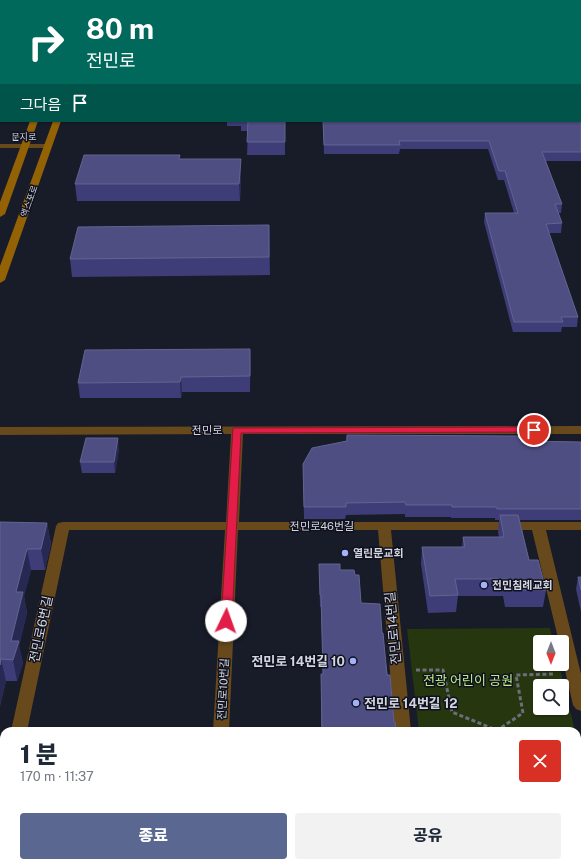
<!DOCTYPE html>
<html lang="ko">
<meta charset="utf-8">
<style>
:root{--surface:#fff;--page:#f2f2f3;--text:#1f2937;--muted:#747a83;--accent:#5a6790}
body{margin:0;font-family:"Public Sans","Noto Sans KR",sans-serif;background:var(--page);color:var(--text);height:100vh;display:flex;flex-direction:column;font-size:15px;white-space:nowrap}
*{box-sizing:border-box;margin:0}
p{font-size:13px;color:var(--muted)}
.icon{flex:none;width:22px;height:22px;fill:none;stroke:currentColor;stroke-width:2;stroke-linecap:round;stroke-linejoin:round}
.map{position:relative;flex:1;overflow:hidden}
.sheet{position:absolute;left:0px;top:727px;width:581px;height:140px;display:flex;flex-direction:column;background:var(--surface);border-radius:12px 12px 0 0;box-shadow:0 1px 3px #0004}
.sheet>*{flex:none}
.top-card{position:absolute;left:0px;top:0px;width:581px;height:122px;box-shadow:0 1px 3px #0004;background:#00695c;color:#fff;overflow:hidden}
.needle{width:26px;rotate:180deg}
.controls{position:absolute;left:533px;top:635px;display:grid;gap:8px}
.controls a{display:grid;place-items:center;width:36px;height:36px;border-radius:4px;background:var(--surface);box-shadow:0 1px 3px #0004;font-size:20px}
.pin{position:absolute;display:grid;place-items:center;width:34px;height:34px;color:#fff;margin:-17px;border:2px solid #fff;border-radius:50%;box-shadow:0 1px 4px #0007}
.me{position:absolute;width:44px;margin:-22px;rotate:3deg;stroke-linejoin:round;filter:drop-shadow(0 0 3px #0008)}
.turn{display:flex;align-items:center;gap:14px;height:84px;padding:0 20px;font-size:18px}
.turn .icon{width:52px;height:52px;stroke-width:2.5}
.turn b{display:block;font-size:28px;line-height:34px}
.then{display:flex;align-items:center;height:38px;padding:0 20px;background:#0003;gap:8px;font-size:15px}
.round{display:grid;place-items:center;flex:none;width:42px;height:42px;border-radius:4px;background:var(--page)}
.headline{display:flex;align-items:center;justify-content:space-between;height:68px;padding:0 20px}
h1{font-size:24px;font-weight:800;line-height:30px}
.cta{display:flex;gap:8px;margin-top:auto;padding:8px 20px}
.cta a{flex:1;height:46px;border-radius:4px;background:var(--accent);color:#fff;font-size:16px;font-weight:800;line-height:46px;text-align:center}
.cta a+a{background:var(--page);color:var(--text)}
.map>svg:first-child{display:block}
.green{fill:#26360f;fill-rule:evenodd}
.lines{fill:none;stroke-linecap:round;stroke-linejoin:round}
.path{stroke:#6c6f7b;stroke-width:3;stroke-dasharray:4 2.5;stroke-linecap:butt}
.street{fill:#67491b;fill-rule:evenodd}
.secondary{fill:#926205;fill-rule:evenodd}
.wall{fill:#3e3d78}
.shaded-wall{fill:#282953}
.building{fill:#4e4e83;stroke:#636391}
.route{fill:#e11d48;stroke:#92132f}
.poi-dot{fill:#a3b2fd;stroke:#0f121e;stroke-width:1.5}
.labels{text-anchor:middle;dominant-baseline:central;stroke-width:3;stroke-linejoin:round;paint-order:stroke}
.far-street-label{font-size:9px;fill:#d3d5df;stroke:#0f121e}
.street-label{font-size:11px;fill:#d3d5df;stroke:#0f121e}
.poi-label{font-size:11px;font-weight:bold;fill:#d3d5df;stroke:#0f121e;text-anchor:start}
.near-street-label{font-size:13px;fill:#d3d5df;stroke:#0f121e}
.near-poi-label{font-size:13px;font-weight:bold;fill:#d3d5df;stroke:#0f121e;text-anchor:end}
.near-park-label{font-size:13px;fill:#beea88;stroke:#0f121e}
</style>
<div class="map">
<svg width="581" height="867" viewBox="0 0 581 867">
<rect width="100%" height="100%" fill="#181b28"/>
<g class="green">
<path d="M550,628L553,642H540V664H559L575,731H419L407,629ZM540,686H562V708H540Z"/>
<polygon points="577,740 581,756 581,857 577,857"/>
<rect x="434" y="863" width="95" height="4"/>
</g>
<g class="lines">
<g class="path">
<polyline points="416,670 443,670 452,712 496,730"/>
<polyline points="496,731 523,713 516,675 553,674"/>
<polyline points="517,863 518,867"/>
</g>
<g class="street">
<polygon points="28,0 35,0 28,1"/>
<rect x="0" y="39" width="1" height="4"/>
<polygon points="0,144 48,144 52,146 48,148 0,148"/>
<polygon points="581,426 581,434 243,434 239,522 581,522 581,530 546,530 581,674 581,711 576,709 573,705 562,657 562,642 559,642 532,530 391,530 411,731 395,731 378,530 238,530 229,731 213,731 225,530 69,530 27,731 11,731 56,526 58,523 63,522 226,522 231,434 0,435 0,427"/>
<polygon points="4,795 4,826 0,827 0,796"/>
<polygon points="206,863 224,863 223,867 205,867"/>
<rect x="407" y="863" width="18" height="4"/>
</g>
<g class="secondary">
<rect x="79" y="0" width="6" height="1"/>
<rect x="96" y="0" width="6" height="1"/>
<polygon points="30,121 38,121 5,214 0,217 0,202"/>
<polygon points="53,121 61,121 5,280 0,283 0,266"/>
</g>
</g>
<g class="wall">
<rect x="189" y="0" width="105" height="1"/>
<polygon points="581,22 581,161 546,161 562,204 561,213 558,213 562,223 561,233 549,233 578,317 577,327 562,327 561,332 513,332 484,222 485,213 514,213 504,180 498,180 488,149 400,149 399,154 324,154 323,121 580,121"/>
<polygon points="227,121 285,121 285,155 247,155 248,131 241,131 241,126 227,126"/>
<polygon points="180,159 241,159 241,175 240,201 77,201 75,184"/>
<polygon points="269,225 270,275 72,277 70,259"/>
<polygon points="250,349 250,392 182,392 181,398 80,398 78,383"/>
<polygon points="347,435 519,441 581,442 581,520 520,520 529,560 546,590 543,607 505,607 503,596 458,596 456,612 428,613 421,564 422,547 462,547 463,537 499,537 498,532 499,520 495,520 495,518 451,518 451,517 405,517 405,514 346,515 345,519 304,519 303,464 346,441"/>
<polygon points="119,449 115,473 82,473 80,462"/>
<polygon points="0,522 47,523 51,544 45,570 31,570 24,596 27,613 19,646 23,663 17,681 6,681 0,706"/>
<polygon points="319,564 355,575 361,603 382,633 394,722 396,731 321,731 321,674 323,674 321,607 320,607"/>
<polygon points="578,577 581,577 581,612 576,589"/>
<polygon points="532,863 577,863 581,867 533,867"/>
</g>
<g class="shaded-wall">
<polygon points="241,159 241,175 240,201 239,184"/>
<polygon points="250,349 251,365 250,392"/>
<polygon points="181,377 182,392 181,398 180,382"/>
<polygon points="118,438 119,449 115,473 114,462"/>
<polygon points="47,523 51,544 45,570 41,549"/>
<polygon points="27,549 31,570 24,596 27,613 19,646 23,663 17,681 13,660 11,641 16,592"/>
<polygon points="1,659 6,681 0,706 0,665"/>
</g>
<g class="building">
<rect x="229" y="0" width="65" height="1"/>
<rect x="330" y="0" width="43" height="1"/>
<polygon points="492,0 569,0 570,1 493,1"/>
<polygon points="580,20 581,22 581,152 542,152 562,204 555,204 562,223 546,224 578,317 561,317 563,322 514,322 485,213 518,213 505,171 499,171 489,141 399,141 400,145 324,145 323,121 580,121"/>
<polygon points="248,121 285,121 285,142 247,142"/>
<polygon points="84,155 180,155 179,159 241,159 239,184 75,184"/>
<polygon points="269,225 269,257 70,259 78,227"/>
<polygon points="250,349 250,376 181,377 180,382 78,383 85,350"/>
<polygon points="347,435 518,436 519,441 581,442 581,509 497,509 496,507 452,507 452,505 406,505 405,502 346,503 346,507 304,507 303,464 312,448 347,441"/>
<polygon points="86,438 118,438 114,462 80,462"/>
<polygon points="500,515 518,515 529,560 538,560 546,590 508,590 506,579 455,579 458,595 430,596 422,547 465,547 463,537 504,537"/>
<polygon points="0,522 47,523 41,549 27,549 16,592 23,592 11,641 19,641 13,660 1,659 0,665"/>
<polygon points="319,564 340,564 340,570 354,570 355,575 359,575 361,603 380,604 382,633 383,633 387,675 390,675 394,722 395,722 396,731 322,731 321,674 323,674 321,595 320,595"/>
<polygon points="578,577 581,577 581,590"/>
<polygon points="577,845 581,845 581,867 538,867 537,863 577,863"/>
<rect x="336" y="863" width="71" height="4"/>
</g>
<polygon class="route" points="534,427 537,428 539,430 537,432 241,433 232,621 230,623 222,623 221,621 233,428"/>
<g class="poi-dot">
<circle cx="345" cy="553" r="4"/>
<circle cx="484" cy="585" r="4"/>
<circle cx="353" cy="661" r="4"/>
<circle cx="356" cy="703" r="4"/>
</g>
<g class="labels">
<g class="far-street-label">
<text x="24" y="136">문지로</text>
<text transform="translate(29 201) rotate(-70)">엑스포로</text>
</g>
<g class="street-label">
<text x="207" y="430">전민로</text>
<text x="322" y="526">전민로46번길</text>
<text transform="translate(223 689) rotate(-87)">전민로10번길</text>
</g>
<g class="poi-label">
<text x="353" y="553">열린문교회</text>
<text x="492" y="585">전민침례교회</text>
</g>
<g class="near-street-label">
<text transform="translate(393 628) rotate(-95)">전민로14번길</text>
<text transform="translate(41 629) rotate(-78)">전민로6번길</text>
</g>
<g class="near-poi-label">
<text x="345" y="661">전민로 14번길 10</text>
<text x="364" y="703" text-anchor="start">전민로 14번길 12</text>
</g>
<g class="near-park-label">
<text x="468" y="680">전광 어린이 공원</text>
</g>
</g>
</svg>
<div class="controls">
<a><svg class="needle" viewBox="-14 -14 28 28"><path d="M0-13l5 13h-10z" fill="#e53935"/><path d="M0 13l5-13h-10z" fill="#747a83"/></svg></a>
<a><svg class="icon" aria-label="search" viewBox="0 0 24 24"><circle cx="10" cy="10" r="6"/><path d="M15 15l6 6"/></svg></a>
</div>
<div class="pin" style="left:534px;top:430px;background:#d93025"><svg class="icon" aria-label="arrive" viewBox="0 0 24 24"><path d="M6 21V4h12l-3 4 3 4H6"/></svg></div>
<svg class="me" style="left:226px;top:621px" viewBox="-20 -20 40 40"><circle r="19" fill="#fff"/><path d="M0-13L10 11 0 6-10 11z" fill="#e11d48"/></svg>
<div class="top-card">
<div class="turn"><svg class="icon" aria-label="right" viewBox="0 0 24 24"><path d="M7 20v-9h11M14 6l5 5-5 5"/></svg><div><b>80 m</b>전민로</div></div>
<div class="then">그다음<svg class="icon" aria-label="arrive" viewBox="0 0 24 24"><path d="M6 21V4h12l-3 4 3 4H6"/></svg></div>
</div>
<section class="sheet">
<div class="headline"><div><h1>1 분</h1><p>170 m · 11:37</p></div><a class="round" style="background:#d93025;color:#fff"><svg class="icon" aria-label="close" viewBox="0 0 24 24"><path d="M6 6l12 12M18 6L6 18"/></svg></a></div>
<div class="cta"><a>종료</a><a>공유</a></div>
</section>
</div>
